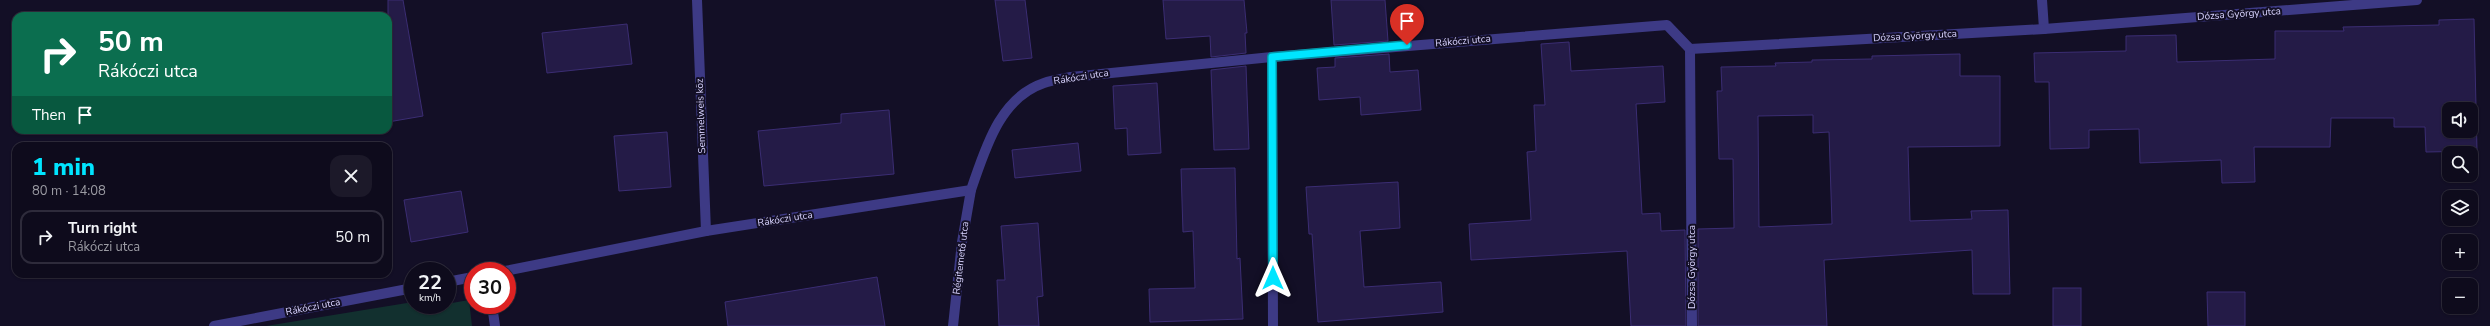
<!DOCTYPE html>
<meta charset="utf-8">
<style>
:root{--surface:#0e0b1c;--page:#1c1929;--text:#f1f3f6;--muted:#9b9ba3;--line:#2e2b3b;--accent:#00e5ff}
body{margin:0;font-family:"Nunito Sans",sans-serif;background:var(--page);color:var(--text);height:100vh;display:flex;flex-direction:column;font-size:15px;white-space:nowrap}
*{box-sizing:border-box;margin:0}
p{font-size:13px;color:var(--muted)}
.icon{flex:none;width:22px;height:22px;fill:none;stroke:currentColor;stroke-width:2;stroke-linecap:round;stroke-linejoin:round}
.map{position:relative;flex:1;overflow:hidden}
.sheet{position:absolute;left:12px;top:142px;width:380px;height:136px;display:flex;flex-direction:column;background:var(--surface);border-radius:12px;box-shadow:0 1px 3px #0004,0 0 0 1px var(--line)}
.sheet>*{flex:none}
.guide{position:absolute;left:12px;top:12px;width:380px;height:122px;border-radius:12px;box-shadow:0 1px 3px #0004,0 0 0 1px var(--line);background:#0b6e4f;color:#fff;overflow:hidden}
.tools{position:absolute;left:2442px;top:102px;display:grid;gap:8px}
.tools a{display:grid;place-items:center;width:36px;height:36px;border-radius:8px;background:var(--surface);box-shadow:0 1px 3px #0004,0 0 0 1px var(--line);font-size:20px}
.speed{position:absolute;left:404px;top:262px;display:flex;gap:8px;font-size:20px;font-weight:700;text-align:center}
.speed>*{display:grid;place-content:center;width:52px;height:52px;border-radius:50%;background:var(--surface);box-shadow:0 1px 3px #0004,0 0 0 1px var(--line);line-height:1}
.speed small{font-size:10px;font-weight:400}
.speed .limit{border:6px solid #d22;background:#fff;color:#111}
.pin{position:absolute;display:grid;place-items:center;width:34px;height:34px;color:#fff;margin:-41px -17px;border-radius:50% 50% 50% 0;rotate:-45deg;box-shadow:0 0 4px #0007}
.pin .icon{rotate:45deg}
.me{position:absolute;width:44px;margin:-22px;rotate:0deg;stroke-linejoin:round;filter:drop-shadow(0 0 3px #0008)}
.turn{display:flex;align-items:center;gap:14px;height:84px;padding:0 20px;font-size:18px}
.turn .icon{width:52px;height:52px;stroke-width:2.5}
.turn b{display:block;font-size:28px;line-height:34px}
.then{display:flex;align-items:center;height:38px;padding:0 20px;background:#0003;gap:8px;font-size:15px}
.round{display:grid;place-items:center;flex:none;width:42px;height:42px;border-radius:12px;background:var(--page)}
.head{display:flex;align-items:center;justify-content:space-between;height:68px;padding:0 20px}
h1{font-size:24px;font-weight:800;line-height:30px;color:var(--accent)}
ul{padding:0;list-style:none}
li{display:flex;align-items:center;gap:12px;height:54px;margin:0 8px 6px;padding:0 12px;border:2px solid var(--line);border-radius:12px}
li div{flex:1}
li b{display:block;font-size:15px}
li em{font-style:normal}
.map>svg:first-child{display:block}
.green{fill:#12302f}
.building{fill:#241b47;stroke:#3b2d73;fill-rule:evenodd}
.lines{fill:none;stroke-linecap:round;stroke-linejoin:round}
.minor{stroke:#3d3a85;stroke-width:10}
.route-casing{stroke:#0095a6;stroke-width:10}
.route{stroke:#00e5ff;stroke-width:7}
.labels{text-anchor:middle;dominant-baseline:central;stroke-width:4;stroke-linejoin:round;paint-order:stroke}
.street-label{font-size:10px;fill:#d9d4ff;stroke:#130f26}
</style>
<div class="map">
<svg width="2490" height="326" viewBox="0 0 2490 326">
<rect width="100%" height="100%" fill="#130f26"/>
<polygon class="green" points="447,296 452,303 469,300 472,326 266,326 413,302 413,305 447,305"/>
<g class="building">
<polygon points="388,0 403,0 423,116 388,122"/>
<polygon points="995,0 1025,0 1032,58 1003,61"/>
<polygon points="1163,0 1244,0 1247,33 1245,33 1246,53 1211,57 1210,36 1166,39"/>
<polygon points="1331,0 1385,0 1388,41 1334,45"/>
<path d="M2474,19L2477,151L2426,152L2425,127H2394V118H2331L2330,147H2254L2255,182L2222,183L2221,160L2140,163L2139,129L2089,130V148L2050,149L2049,82H2035L2034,53L2126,51V36L2176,35L2177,62L2275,59V31H2344L2343,27L2439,25V20ZM2449,109H2471V131H2449Z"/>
<polygon points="627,24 632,64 547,73 542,33"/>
<polygon points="1569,42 1571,71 1663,66 1665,102 1636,104 1642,214 1660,213 1661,231 1685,230 1686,326 1631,326 1627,251 1471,260 1469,224 1531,220 1527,152 1536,151 1534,105 1545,105 1541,44"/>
<polygon points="1389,54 1390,72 1418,70 1421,110 1361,115 1360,97 1319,100 1317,68 1335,67 1335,58"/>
<path d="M1960,54V76H2000V146L1908,147L1910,221L1972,219L1971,211L2008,210L2010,294H1973L1972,250L1824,260L1827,326H1698V229L1734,228L1733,159H1719L1717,91H1722L1721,67L1776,66L1775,63L1812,62V60L1872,59V56ZM1813,115V133L1829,132L1832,224L1759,227L1758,116Z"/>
<polygon points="1246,66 1249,149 1214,150 1211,70"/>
<polygon points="1157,83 1161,153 1128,155 1127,128 1115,129 1113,86"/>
<polygon points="889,110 894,174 764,186 758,131 841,123 841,114"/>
<polygon points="667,132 671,187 619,191 614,136"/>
<polygon points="1078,143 1081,171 1015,178 1012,150"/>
<polygon points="1235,168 1237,259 1240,258 1243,319 1150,322 1149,289 1195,288 1193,231 1183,232 1181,169"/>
<polygon points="1398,182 1400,228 1360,231 1364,287 1441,282 1443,312 1318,322 1312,234 1309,234 1306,187"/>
<polygon points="461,191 468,232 411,242 404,200"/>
<polygon points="1038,223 1043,296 1037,297 1039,326 999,326 997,280 1005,280 1001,226"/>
<polygon points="877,277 885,326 728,326 725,302"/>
<rect x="2053" y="288" width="28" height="38"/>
<polygon points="2207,292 2245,292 2245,326 2208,326"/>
</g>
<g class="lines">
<g class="minor">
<polyline points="697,0 706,231"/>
<polyline points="2042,0 2044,29"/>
<polyline points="1690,49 2044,29 2417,0"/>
<polyline points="1690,49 1692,326"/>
<polyline points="1272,57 1273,326"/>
<path d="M505,271L706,231L971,190C985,150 999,98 1044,83C1053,80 1062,79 1071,77L1272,57L1667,25L1690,49"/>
<polyline points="447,282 473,277"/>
<polyline points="492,305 495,326"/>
<polyline points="214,326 413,288"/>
<polyline points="953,326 962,242 971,190"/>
</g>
</g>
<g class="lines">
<g class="route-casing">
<polyline id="route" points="1273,278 1272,57 1407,45"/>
</g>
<use href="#route" class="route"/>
</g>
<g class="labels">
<g class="street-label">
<text transform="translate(2239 14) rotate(-4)">Dózsa György utca</text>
<text transform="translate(1915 36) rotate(-3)">Dózsa György utca</text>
<text transform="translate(1463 41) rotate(-5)">Rákóczi utca</text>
<text transform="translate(1081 77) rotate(-9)">Rákóczi utca</text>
<text transform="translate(701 116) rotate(-92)">Semmelweis köz</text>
<text transform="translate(785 219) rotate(-9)">Rákóczi utca</text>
<text transform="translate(961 258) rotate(-83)">Régitemető utca</text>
<text transform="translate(1692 267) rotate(-90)">Dózsa György utca</text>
<text transform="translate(313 307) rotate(-11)">Rákóczi utca</text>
</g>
</g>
</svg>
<div class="tools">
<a><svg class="icon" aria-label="sound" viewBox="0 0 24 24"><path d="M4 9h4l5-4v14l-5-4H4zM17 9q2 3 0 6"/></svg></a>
<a><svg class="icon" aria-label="search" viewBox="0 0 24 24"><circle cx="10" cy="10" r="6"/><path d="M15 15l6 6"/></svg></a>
<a><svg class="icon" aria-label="layers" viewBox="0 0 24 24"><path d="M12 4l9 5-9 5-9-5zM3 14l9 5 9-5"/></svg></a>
<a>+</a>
<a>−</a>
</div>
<div class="speed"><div>22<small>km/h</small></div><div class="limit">30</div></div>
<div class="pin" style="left:1407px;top:45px;background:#d93025"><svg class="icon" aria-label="arrive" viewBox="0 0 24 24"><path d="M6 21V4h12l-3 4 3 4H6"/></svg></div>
<svg class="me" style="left:1273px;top:278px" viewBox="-20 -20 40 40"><path d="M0-17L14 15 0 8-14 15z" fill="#00e5ff" stroke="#fff" stroke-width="4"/></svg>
<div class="guide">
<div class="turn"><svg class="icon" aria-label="right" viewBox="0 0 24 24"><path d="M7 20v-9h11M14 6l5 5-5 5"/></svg><div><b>50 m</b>Rákóczi utca</div></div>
<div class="then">Then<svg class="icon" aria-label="arrive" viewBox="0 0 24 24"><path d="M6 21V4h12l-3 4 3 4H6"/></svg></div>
</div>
<section class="sheet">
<div class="head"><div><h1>1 min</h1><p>80 m · 14:08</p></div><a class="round"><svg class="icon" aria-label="close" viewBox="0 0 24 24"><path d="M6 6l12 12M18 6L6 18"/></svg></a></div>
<ul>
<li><svg class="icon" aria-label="right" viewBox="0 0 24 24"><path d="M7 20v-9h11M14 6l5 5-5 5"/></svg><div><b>Turn right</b><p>Rákóczi utca</p></div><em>50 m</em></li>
</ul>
</section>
</div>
